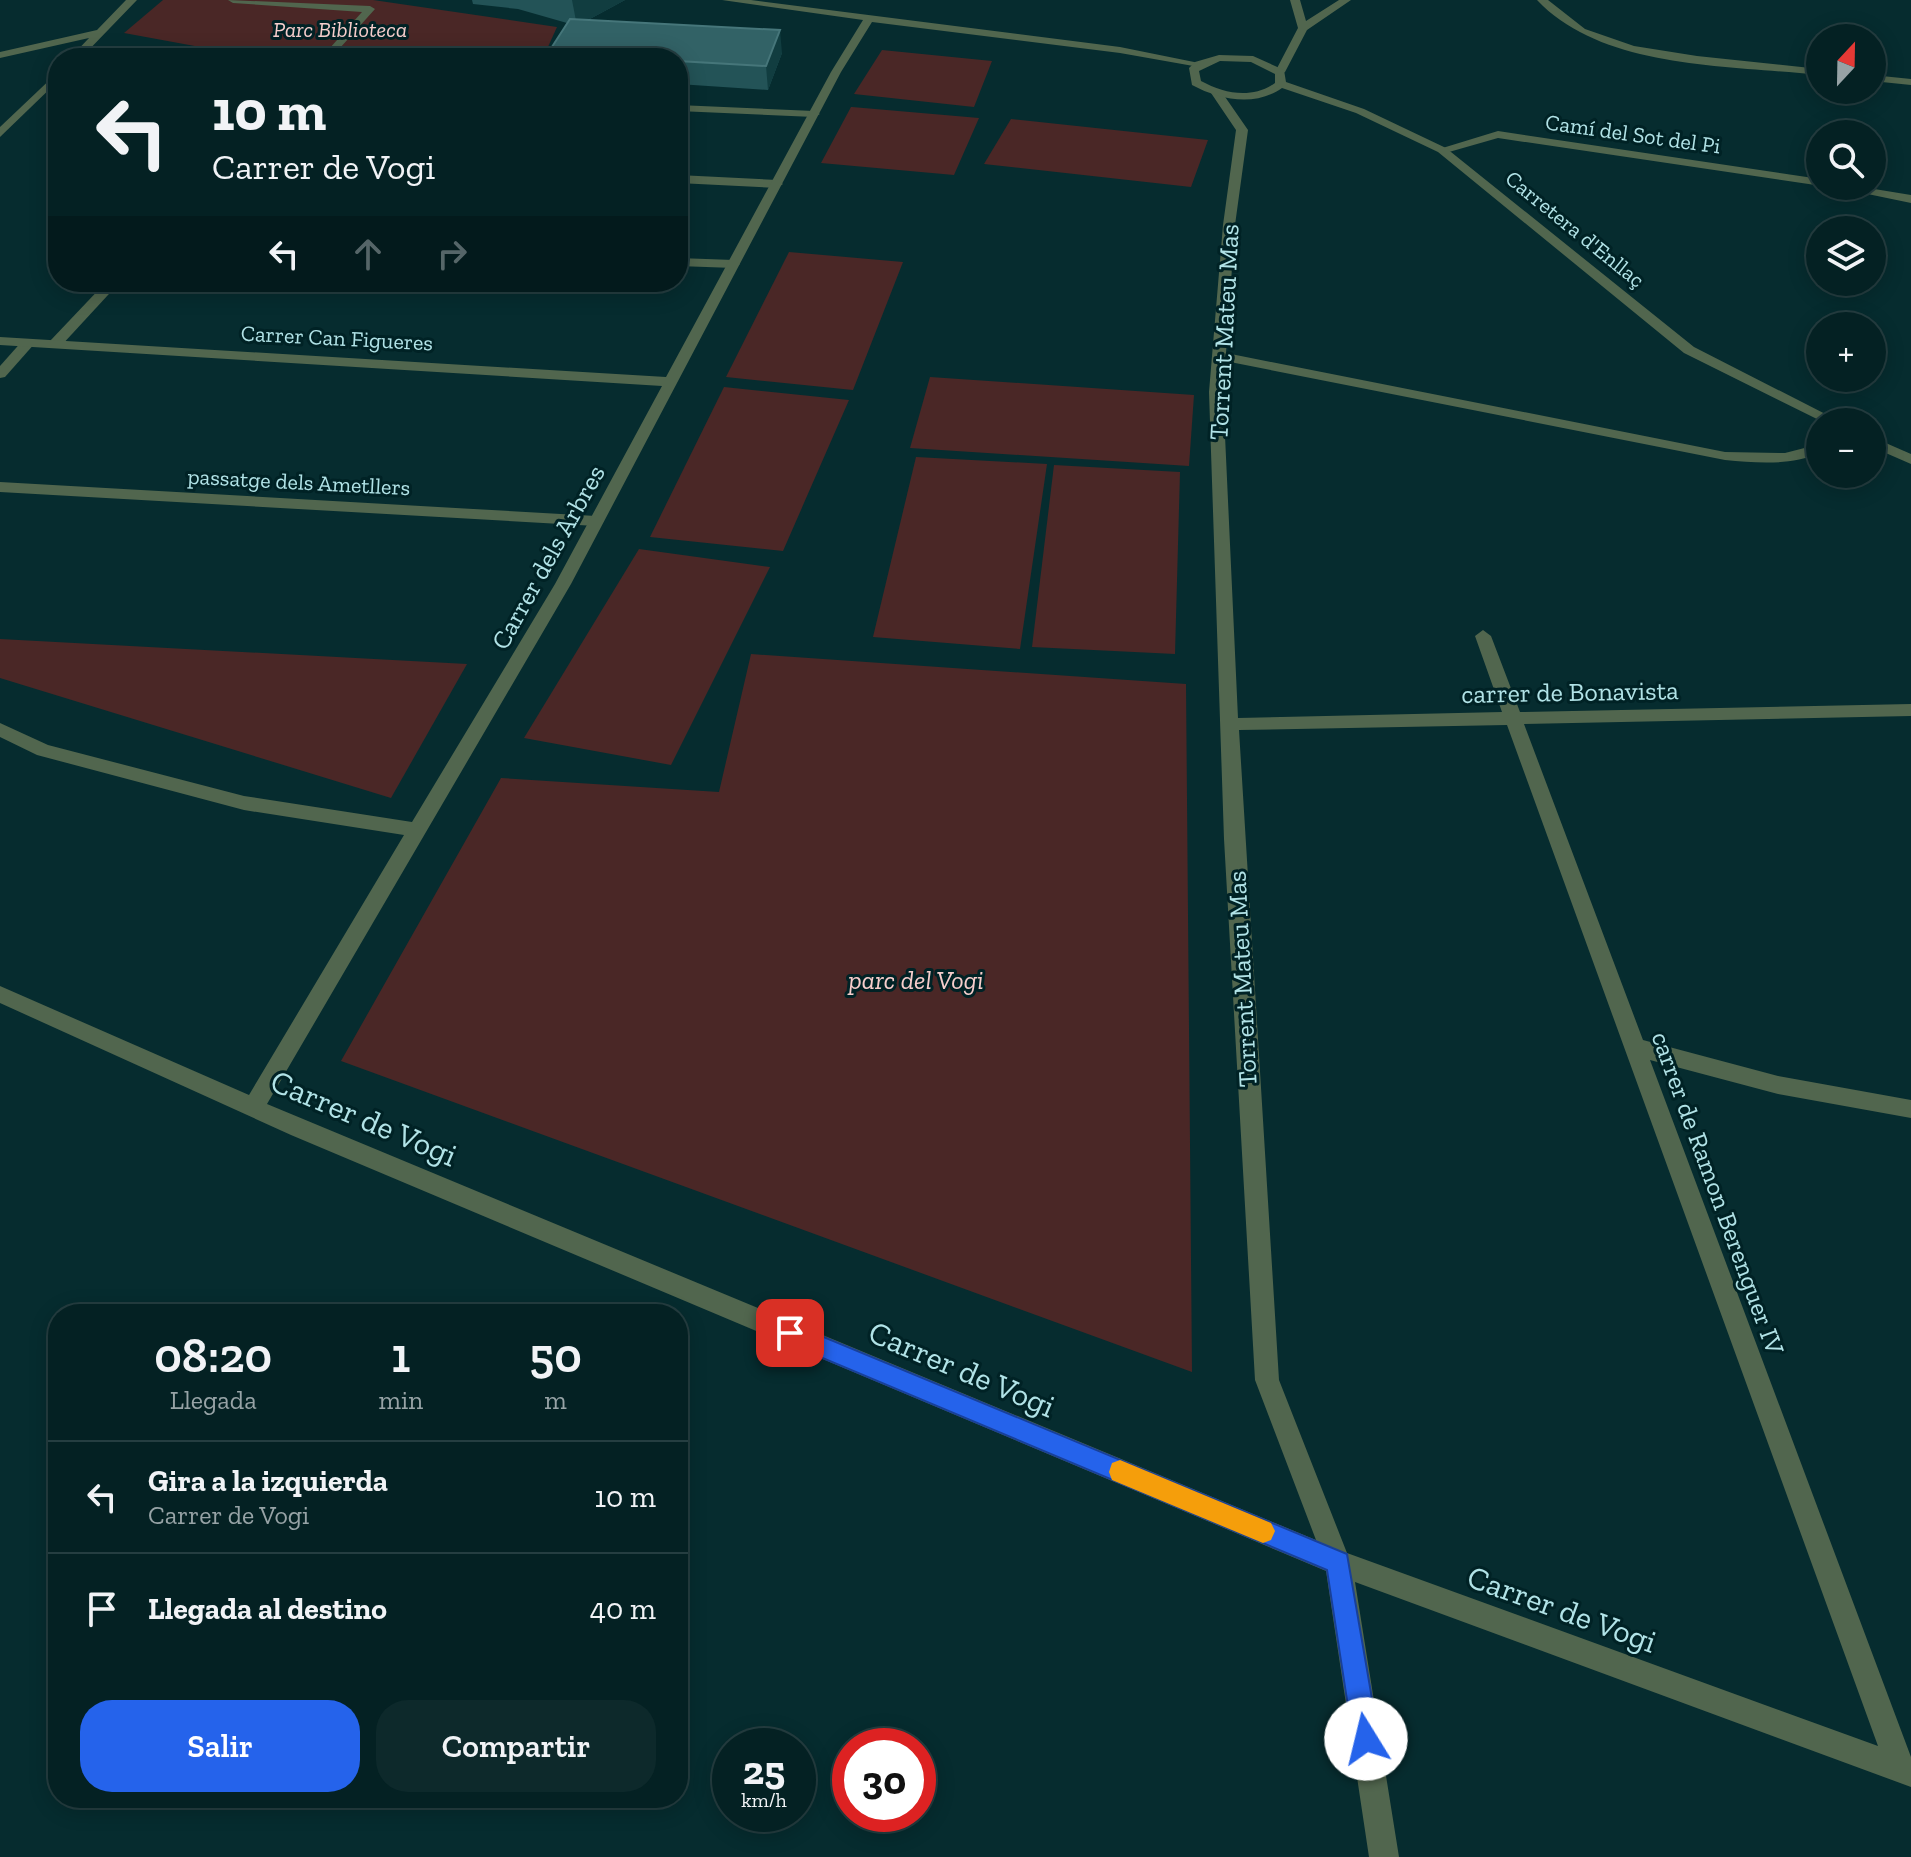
<!DOCTYPE html>
<html lang="es">
<meta charset="utf-8">
<style>
:root{--surface:#042123;--page:#0d292b;--text:#f1f3f6;--muted:#97a3a6;--line:#253e41;--accent:#2563eb}
body{margin:0;font-family:"Zilla Slab",serif;background:var(--page);color:var(--text);height:100vh;display:flex;flex-direction:column;font-size:30px;white-space:nowrap}
*{box-sizing:border-box;margin:0}
p{font-size:26px;color:var(--muted)}
.icon{flex:none;width:44px;height:44px;fill:none;stroke:currentColor;stroke-width:2;stroke-linecap:round;stroke-linejoin:round}
.map{position:relative;flex:1;overflow:hidden}
.sheet{position:absolute;left:48px;top:1304px;width:640px;height:504px;display:flex;flex-direction:column;background:var(--surface);border-radius:32px;box-shadow:0 4px 20px #0003,0 0 0 2px var(--line)}
.sheet>*{flex:none}
.top-card{position:absolute;left:48px;top:48px;width:640px;height:244px;border-radius:32px;box-shadow:0 4px 20px #0003,0 0 0 2px var(--line);background:#042123;color:var(--text);overflow:hidden}
.needle{width:52px;rotate:22deg}
.fabs{position:absolute;left:1806px;top:24px;display:grid;gap:16px}
.fabs a{display:grid;place-items:center;width:80px;height:80px;border-radius:50%;background:var(--surface);box-shadow:0 4px 20px #0003,0 0 0 2px var(--line);font-size:40px}
.speed{position:absolute;left:712px;top:1728px;display:flex;gap:16px;font-size:40px;font-weight:700;text-align:center}
.speed>*{display:grid;place-content:center;width:104px;height:104px;border-radius:50%;background:var(--surface);box-shadow:0 4px 20px #0003,0 0 0 2px var(--line);line-height:1}
.speed small{font-size:20px;font-weight:400}
.speed .limit{border:12px solid #d22;background:#fff;color:#111}
.pin{position:absolute;display:grid;place-items:center;width:68px;height:68px;color:#fff;margin:-34px;border-radius:16px;box-shadow:0 4px 12px #0006}
.me{position:absolute;width:88px;margin:-44px;rotate:351deg;stroke-linejoin:round;filter:drop-shadow(0 0 6px #0008)}
.turn{display:flex;align-items:center;gap:28px;height:168px;padding:0 32px;font-size:36px}
.turn .icon{width:104px;height:104px;stroke-width:2.5}
.turn b{display:block;font-size:56px;line-height:68px}
.lanes{display:flex;align-items:center;height:76px;padding:0 32px;background:#0003;justify-content:center;gap:40px;direction:ltr}
.lanes .off{opacity:.35}
.eta{display:flex;justify-content:space-evenly;align-items:center;height:136px;text-align:center}
.eta b{font-size:48px;font-weight:600;line-height:56px}
.cta{display:flex;gap:16px;margin-top:auto;padding:16px 32px}
.cta a{flex:1;height:92px;border-radius:32px;background:var(--accent);color:#fff;font-size:32px;font-weight:600;line-height:92px;text-align:center}
.cta a+a{background:var(--page);color:var(--text)}
ul{padding:0;list-style:none}
li{display:flex;align-items:center;gap:24px;height:112px;padding:0 32px;border-top:2px solid var(--line)}
li div{flex:1}
li b{display:block;font-size:30px}
li em{font-style:normal}
.map>svg:first-child{display:block}
.green{fill:#4a2726}
.lines{fill:none;stroke-linecap:round;stroke-linejoin:round}
.pedestrian{fill:#51664e;fill-rule:evenodd}
.minor{fill:#51664e;fill-rule:evenodd}
.tertiary{fill:#51664e;fill-rule:evenodd}
.wall{fill:#235357}
.shaded-wall{fill:#113d40}
.building{fill:#326266;stroke:#46767a;stroke-width:2}
.route{fill:#2563eb;stroke:#184099;stroke-width:2}
.slow{fill:#f59e0b}
.labels{text-anchor:middle;dominant-baseline:central;stroke-width:6;stroke-linejoin:round;paint-order:stroke}
.far-park-label{font-size:22px;font-style:italic;fill:#f7cecc;stroke:#002225}
.far-street-label{font-size:22px;fill:#b1e3e7;stroke:#002225}
.street-label{font-size:26px;fill:#b1e3e7;stroke:#002225}
.park-label{font-size:26px;font-style:italic;fill:#f7cecc;stroke:#002225}
.near-street-label{font-size:32px;fill:#b1e3e7;stroke:#002225}
</style>
<div class="map">
<svg width="1911" height="1857" viewBox="0 0 1911 1857">
<rect width="100%" height="100%" fill="#062c2f"/>
<g class="green">
<polygon points="163,0 373,0 557,27 543,58 260,58 124,33"/>
<polygon points="882,50 992,61 974,107 854,94"/>
<polygon points="851,107 852,107 979,118 954,175 821,163"/>
<polygon points="1011,119 1208,140 1191,187 984,164"/>
<polygon points="789,252 903,262 853,390 726,377"/>
<polygon points="930,377 1194,395 1189,466 910,448"/>
<polygon points="724,387 849,400 783,551 650,537"/>
<polygon points="916,457 1047,464 1020,649 873,637"/>
<polygon points="1054,465 1180,472 1175,654 1032,647"/>
<polygon points="639,549 770,567 671,765 524,738"/>
<polygon points="0,639 467,664 391,798 0,678"/>
<polygon points="751,654 1186,684 1192,1372 341,1061 501,778 719,792"/>
</g>
<g class="lines">
<g class="pedestrian">
<polygon points="228,0 370,6 375,9 331,58 321,58 362,12 233,3"/>
<polygon points="678,105 814,111 820,114 814,117 678,111"/>
<polygon points="678,175 777,180 783,184 777,188 678,183"/>
<polygon points="678,258 734,260 740,264 734,268 678,266"/>
<polygon points="106,282 120,282 60,347 50,347 50,341"/>
<polygon points="24,339 36,342 5,377 0,378 0,366"/>
<polygon points="0,482 596,516 604,521 596,526 0,492"/>
</g>
<g class="minor">
<polygon points="126,0 137,0 81,58 70,58 89,38 0,58 0,52 97,30"/>
<path d="M722,0H751L1120,47L1204,64L1199,67L1120,53L872,22L841,72L571,584L267,1104L1316,1540L1255,1380L1224,839L1209,392L1223,225L1236,130L1211,93L1221,91L1248,130L1235,225L1226,353L1725,452L1785,453L1820,444V453C1789,466 1757,463 1725,460L1225,361L1223,392L1238,718L1502,712L1475,636L1483,630L1491,636L1520,712L1911,704V716L1524,724L1643,1040L1778,1076L1911,1100V1118L1778,1094L1650,1060L1911,1757V1787L1355,1582L1399,1857H1369L1326,1571L291,1135L0,1003V986L249,1095L404,835L244,810L37,755L0,737V723L48,745L244,796L412,822L555,584L662,386L0,345V337L666,377L831,72L863,20ZM1507,725L1878,1746L1347,1553L1279,1380L1239,730Z"/>
<polygon points="1290,0 1300,0 1306,21 1339,0 1351,0 1307,30 1285,72 1280,75 1275,72 1298,28"/>
<path d="M1537,0H1548L1585,29L1634,46L1697,56L1820,69V75C1730,65 1603,70 1537,0Z"/>
<polygon points="58,72 58,81 0,137 0,127"/>
<polygon points="1872,75 1911,79 1911,85 1872,81"/>
<polygon points="1498,131 1820,179 1822,186 1498,138 1442,154 1436,150"/>
<polygon points="1829,186 1856,186 1911,195 1911,203"/>
</g>
<g class="tertiary">
<path d="M1219,55L1253,56L1284,70L1286,82L1364,109L1446,148L1694,347L1841,422H1823L1684,353L1438,152L1356,113L1282,88C1255,107 1220,100 1192,85L1189,68L1195,62ZM1220,61L1251,62L1275,74V83C1252,99 1225,94 1201,81L1199,71Z"/>
<polygon points="1872,437 1911,454 1911,464 1872,447"/>
</g>
</g>
<polygon class="wall" points="472,0 625,0 588,20 782,53 768,90 678,84 678,58 549,58 548,53 567,23 518,9 473,4"/>
<g class="shaded-wall">
<polygon points="572,0 625,0 577,26"/>
<polygon points="780,30 782,53 768,90 766,66"/>
</g>
<polygon class="building" points="570,19 780,30 766,66 678,61 678,58 625,58 548,53"/>
<polygon class="route" points="790,1323 1347,1554 1379,1739 1375,1749 1366,1752 1357,1749 1353,1739 1327,1570 782,1341 779,1333 782,1326"/>
<polygon class="slow" points="1120,1460 1271,1523 1275,1531 1271,1540 1263,1543 1112,1480 1109,1472 1112,1463"/>
<g class="labels">
<g class="far-park-label">
<text x="340" y="29">Parc Biblioteca</text>
</g>
<g class="far-street-label">
<text transform="translate(1633 134) rotate(8)">Camí del Sot del Pi</text>
<text transform="translate(1575 229) rotate(39)">Carretera d'Enllaç</text>
<text transform="translate(337 338) rotate(3)">Carrer Can Figueres</text>
<text transform="translate(299 482) rotate(3)">passatge dels Ametllers</text>
</g>
<g class="street-label">
<text transform="translate(1224 332) rotate(-87)">Torrent Mateu Mas</text>
<text transform="translate(548 557) rotate(-61)">Carrer dels Arbres</text>
<text transform="translate(1570 692) rotate(-1)">carrer de Bonavista</text>
<text transform="translate(1242 979) rotate(-93)">Torrent Mateu Mas</text>
<text transform="translate(1718 1193) rotate(70)">carrer de Ramon Berenguer IV</text>
</g>
<g class="park-label">
<text x="916" y="980">parc del Vogi</text>
</g>
<g class="near-street-label">
<text transform="translate(364 1118) rotate(23)">Carrer de Vogi</text>
<text transform="translate(962 1369) rotate(23)">Carrer de Vogi</text>
<text transform="translate(1562 1609) rotate(20)">Carrer de Vogi</text>
</g>
</g>
</svg>
<div class="fabs">
<a><svg class="needle" viewBox="-14 -14 28 28"><path d="M0-13l5 13h-10z" fill="#e53935"/><path d="M0 13l5-13h-10z" fill="#97a3a6"/></svg></a>
<a><svg class="icon" aria-label="search" viewBox="0 0 24 24"><circle cx="10" cy="10" r="6"/><path d="M15 15l6 6"/></svg></a>
<a><svg class="icon" aria-label="layers" viewBox="0 0 24 24"><path d="M12 4l9 5-9 5-9-5zM3 14l9 5 9-5"/></svg></a>
<a>+</a>
<a>−</a>
</div>
<div class="speed"><div>25<small>km/h</small></div><div class="limit">30</div></div>
<div class="pin" style="left:790px;top:1333px;background:#d93025"><svg class="icon" aria-label="arrive" viewBox="0 0 24 24"><path d="M6 21V4h12l-3 4 3 4H6"/></svg></div>
<svg class="me" style="left:1366px;top:1739px" viewBox="-20 -20 40 40"><circle r="19" fill="#fff"/><path d="M0-13L10 11 0 6-10 11z" fill="#2563eb"/></svg>
<div class="top-card">
<div class="turn"><svg class="icon" aria-label="left" viewBox="0 0 24 24"><path d="M17 20v-9H6M10 6l-5 5 5 5"/></svg><div><b>10 m</b>Carrer de Vogi</div></div>
<div class="lanes"><svg class="icon" aria-label="left" viewBox="0 0 24 24"><path d="M17 20v-9H6M10 6l-5 5 5 5"/></svg><svg class="icon off" aria-label="ahead" viewBox="0 0 24 24"><path d="M12 20V5M6 11l6-6 6 6"/></svg><svg class="icon off" aria-label="right" viewBox="0 0 24 24"><path d="M7 20v-9h11M14 6l5 5-5 5"/></svg></div>
</div>
<section class="sheet">
<div class="eta">
<div><b>08:20</b><p>Llegada</p></div>
<div><b>1</b><p>min</p></div>
<div><b>50</b><p>m</p></div>
</div>
<ul>
<li><svg class="icon" aria-label="left" viewBox="0 0 24 24"><path d="M17 20v-9H6M10 6l-5 5 5 5"/></svg><div><b>Gira a la izquierda</b><p>Carrer de Vogi</p></div><em>10 m</em></li>
<li><svg class="icon" aria-label="arrive" viewBox="0 0 24 24"><path d="M6 21V4h12l-3 4 3 4H6"/></svg><div><b>Llegada al destino</b></div><em>40 m</em></li>
</ul>
<div class="cta"><a>Salir</a><a>Compartir</a></div>
</section>
</div>
